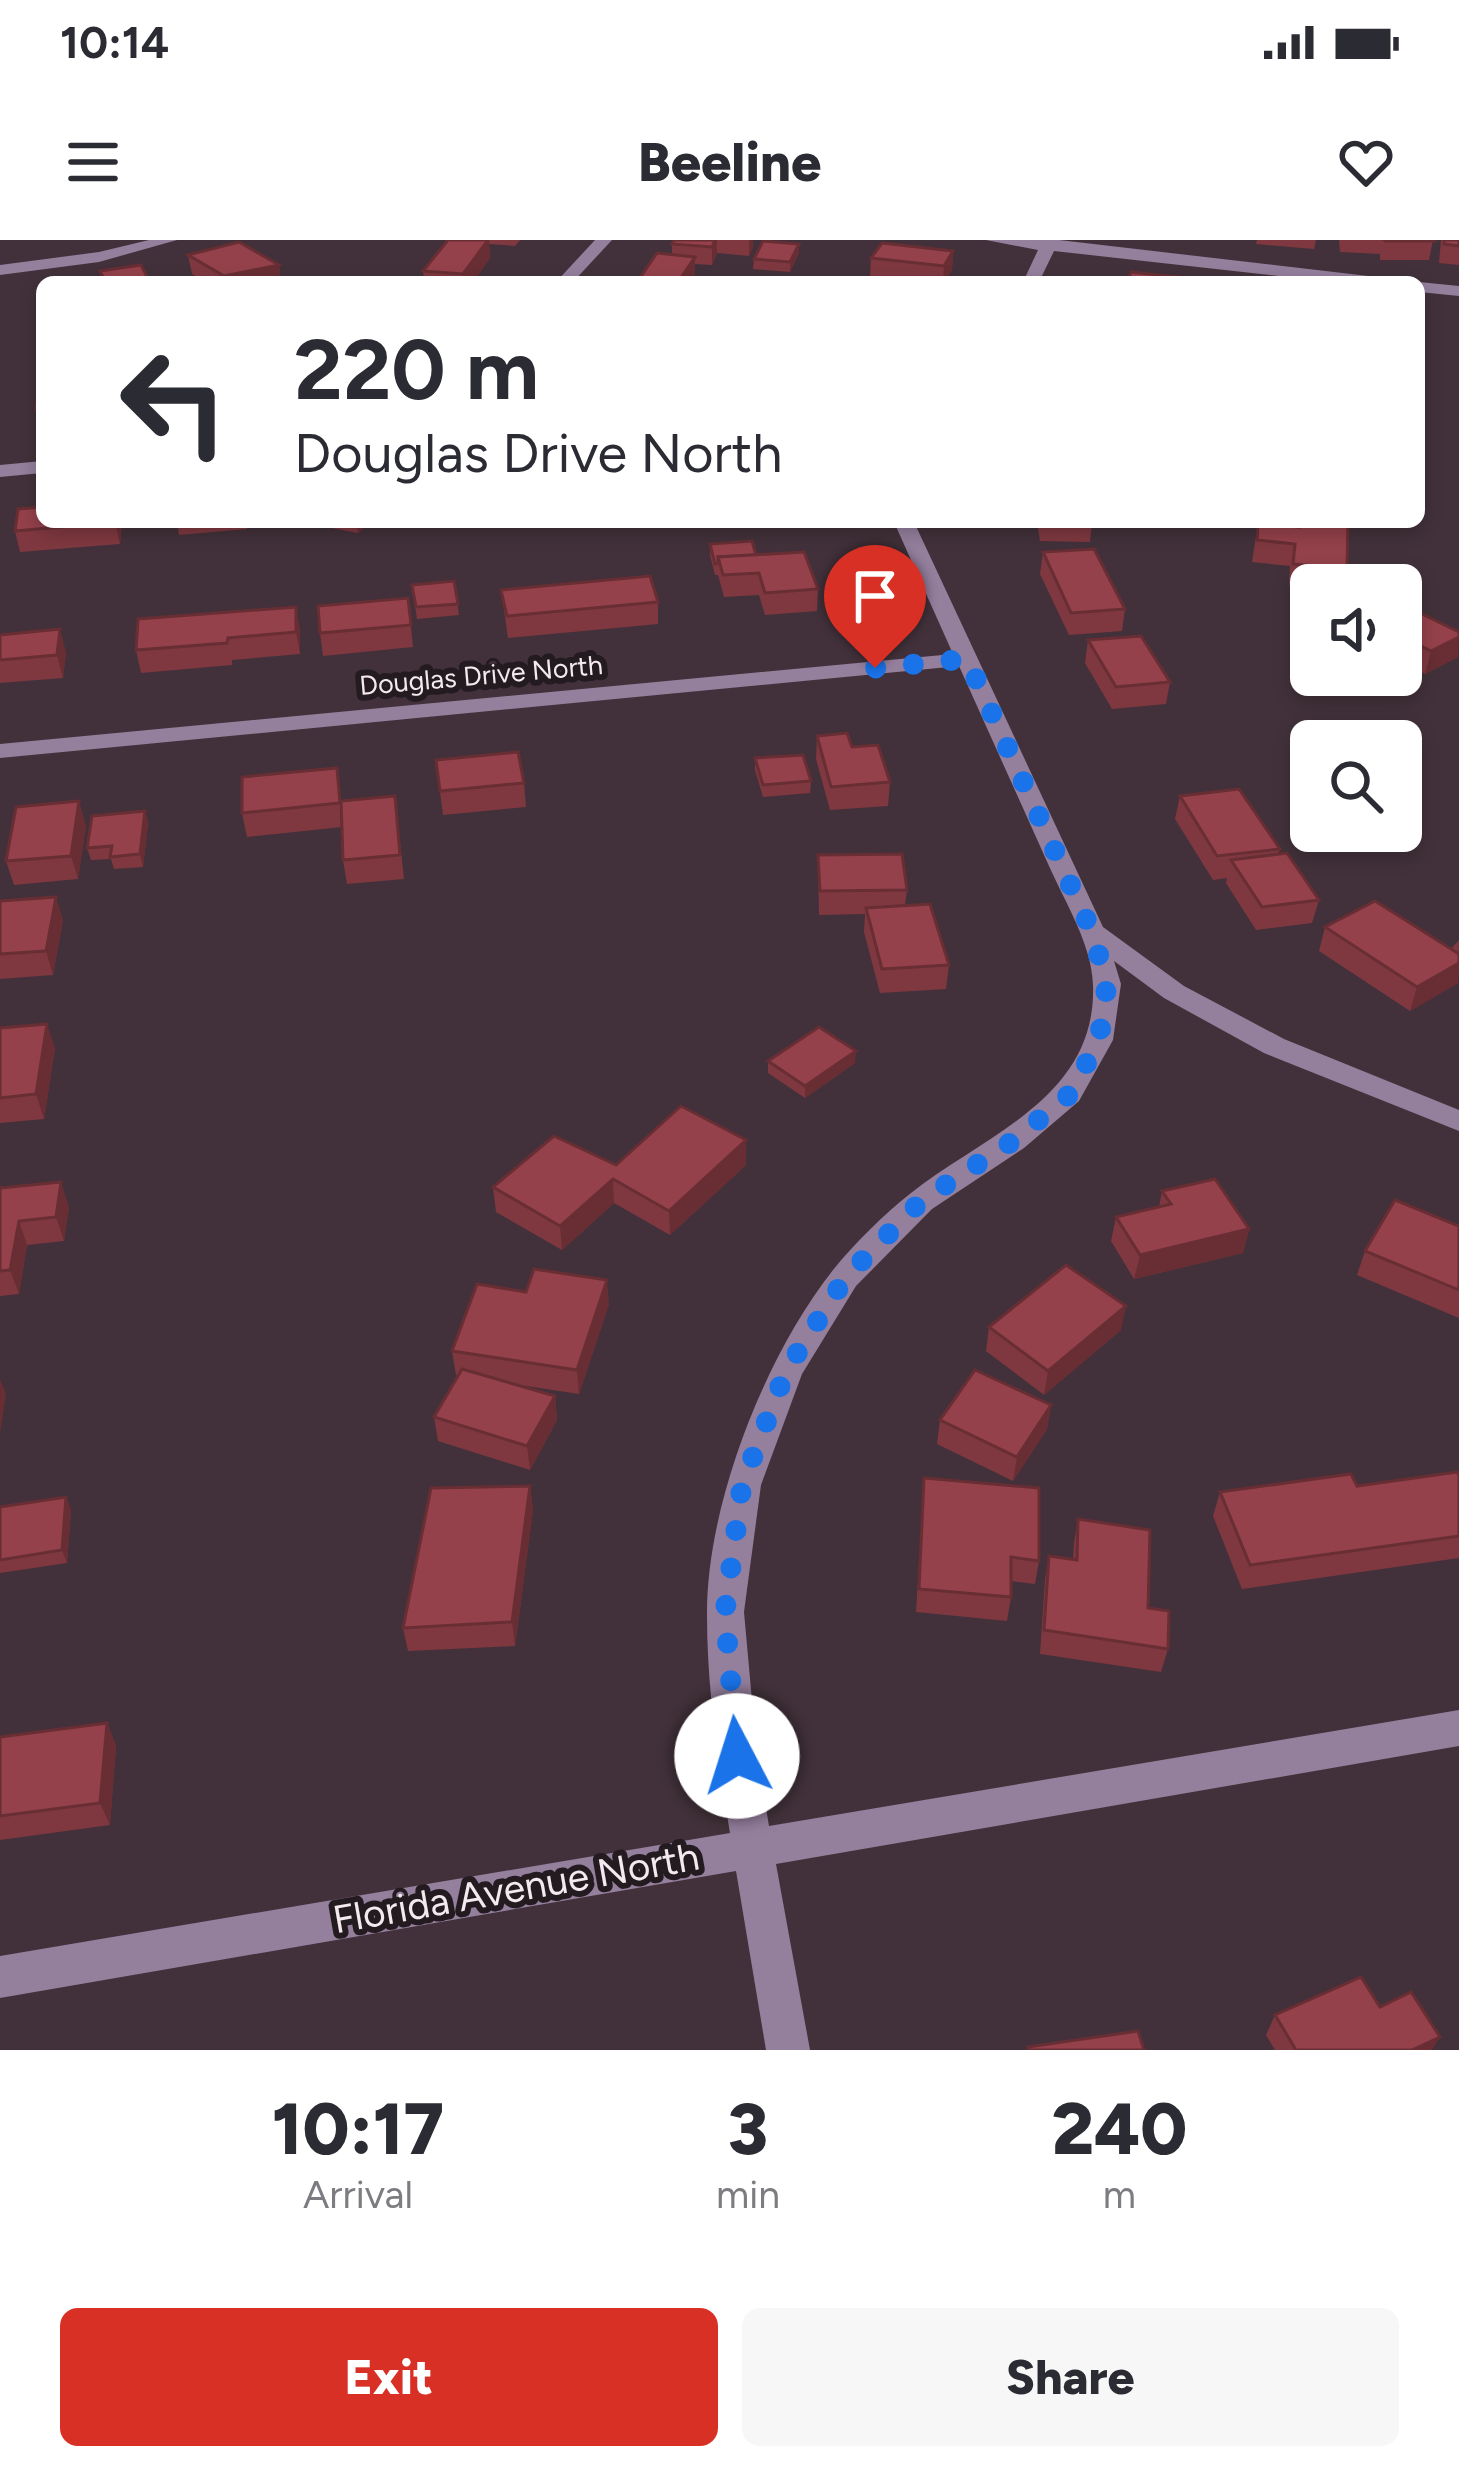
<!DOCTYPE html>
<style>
:root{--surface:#fff;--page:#f7f7f7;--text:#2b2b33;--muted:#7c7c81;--accent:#d93025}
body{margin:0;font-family:Figtree,sans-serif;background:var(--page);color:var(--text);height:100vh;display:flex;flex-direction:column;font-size:45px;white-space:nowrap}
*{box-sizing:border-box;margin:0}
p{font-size:39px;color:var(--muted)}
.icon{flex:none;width:66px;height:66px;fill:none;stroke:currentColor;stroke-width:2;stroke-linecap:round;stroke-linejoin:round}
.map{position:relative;height:1810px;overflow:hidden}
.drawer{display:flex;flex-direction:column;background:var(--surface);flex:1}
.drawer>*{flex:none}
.top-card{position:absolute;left:36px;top:36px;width:1389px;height:252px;border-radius:18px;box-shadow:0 6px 18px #0003;background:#fff;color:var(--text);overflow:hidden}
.controls{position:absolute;left:1290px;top:324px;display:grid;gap:24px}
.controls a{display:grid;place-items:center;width:132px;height:132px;border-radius:18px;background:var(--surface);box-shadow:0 6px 18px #0003;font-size:60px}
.pin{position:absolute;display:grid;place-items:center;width:102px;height:102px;color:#fff;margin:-123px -51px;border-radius:50% 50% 50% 0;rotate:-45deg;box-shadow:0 0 12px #0007}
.pin .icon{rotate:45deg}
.me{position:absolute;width:132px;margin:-66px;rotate:355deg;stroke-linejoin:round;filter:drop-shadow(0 0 9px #0008)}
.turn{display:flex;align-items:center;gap:42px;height:252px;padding:0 60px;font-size:54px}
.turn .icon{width:156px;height:156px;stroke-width:2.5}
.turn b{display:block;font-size:84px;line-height:102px}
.eta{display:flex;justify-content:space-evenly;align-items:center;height:204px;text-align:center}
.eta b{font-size:72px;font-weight:800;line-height:84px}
.primary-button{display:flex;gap:24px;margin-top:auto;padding:24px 60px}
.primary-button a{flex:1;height:138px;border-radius:18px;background:var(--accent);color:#fff;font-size:48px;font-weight:800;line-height:138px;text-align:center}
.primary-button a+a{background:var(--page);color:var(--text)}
.status{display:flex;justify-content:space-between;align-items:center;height:84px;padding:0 60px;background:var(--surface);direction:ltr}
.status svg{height:33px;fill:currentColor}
header{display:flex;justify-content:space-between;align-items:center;height:156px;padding:0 60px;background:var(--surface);font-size:54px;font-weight:800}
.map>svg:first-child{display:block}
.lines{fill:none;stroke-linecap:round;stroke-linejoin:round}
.minor{fill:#947f9d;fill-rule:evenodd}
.wall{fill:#7f3840}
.shaded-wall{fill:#682e34}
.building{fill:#94414b;stroke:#682e34;stroke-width:3}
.route{stroke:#1a73e8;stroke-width:21;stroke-dasharray:0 37.8}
.labels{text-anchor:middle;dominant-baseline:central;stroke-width:12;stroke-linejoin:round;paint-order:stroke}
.far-street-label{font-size:27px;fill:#f4e9ee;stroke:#231b1f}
.near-street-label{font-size:39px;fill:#f4e9ee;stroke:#231b1f}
</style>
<div class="status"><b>10:14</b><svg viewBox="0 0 49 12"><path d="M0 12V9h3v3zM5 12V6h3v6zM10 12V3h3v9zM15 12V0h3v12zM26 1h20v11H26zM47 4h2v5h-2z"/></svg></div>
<header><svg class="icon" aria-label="menu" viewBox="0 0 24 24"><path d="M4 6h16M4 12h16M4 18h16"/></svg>Beeline<svg class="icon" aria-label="heart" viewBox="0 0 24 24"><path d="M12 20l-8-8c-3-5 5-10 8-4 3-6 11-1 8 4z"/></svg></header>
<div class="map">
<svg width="1459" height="1810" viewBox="0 0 1459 1810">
<rect width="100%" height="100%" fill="#42313a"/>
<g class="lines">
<g class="minor">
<polygon points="149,0 177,0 99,22 0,35 0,25 99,12"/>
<polygon points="595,0 612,0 573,42 556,42"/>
<polygon points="986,0 1059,0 1377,37 1385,42 1332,42 1054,11 1039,42 1023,42 1038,10"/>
<polygon points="1419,42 1459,46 1459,56 1419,52"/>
<polygon points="42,221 42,233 0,237 0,225"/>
<path d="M894,282H914L1103,687L1184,746L1284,799L1459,870V891L1264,813L1164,758L1114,721L1121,744L1113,800L1079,861L1024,908L932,969L856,1046L802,1134L761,1245L744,1372L757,1516L769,1586L1459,1470V1506L776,1624L810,1810H766L736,1631L0,1758V1716L730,1593C718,1522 707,1448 707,1376C706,1265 765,1116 833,1030C854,1004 884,974 911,953C984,895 1097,858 1093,745C1092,705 1065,662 1049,626C1019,559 989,493 959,426L0,518V504L953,414Z"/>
</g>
</g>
<g class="wall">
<polygon points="448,0 520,0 515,6 489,4 490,18 473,42 393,42 424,40 423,31"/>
<polygon points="674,0 753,0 753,7 749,16 717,13 712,25 695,24 695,36 691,42 637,42 672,15 672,4"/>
<polygon points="1257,0 1316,0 1314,9 1256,4"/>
<polygon points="1339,0 1433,0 1429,20 1380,20 1380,14 1340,12"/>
<polygon points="1441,0 1459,0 1459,25 1439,23"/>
<polygon points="799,4 799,13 790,32 753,29 754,19"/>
<polygon points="953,11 952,30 944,42 916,42 870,37 871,18"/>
<polygon points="188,15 279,25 281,42 205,42 192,34"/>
<polygon points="42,127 42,189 41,189 36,169"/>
<polygon points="122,282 120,304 20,312 15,291"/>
<polygon points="155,282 246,282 247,289 179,295 177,283 156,285"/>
<polygon points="300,282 370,282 358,293"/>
<polygon points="1037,282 1092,282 1090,302 1040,301"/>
<polygon points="1297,282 1348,282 1347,329 1343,345 1311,345 1311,348 1289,345 1290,326 1252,322 1258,283 1296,287"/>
<polygon points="710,304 756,315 818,349 817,371 765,375 759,355 724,357 718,335 715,335 710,315"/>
<polygon points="1043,312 1125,369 1122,391 1069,395 1040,334"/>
<polygon points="454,341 459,375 417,379 412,345"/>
<polygon points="501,350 658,362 658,384 508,398"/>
<polygon points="408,358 413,407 323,416 320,393"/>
<polygon points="1401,364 1458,417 1425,434 1401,422"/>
<polygon points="300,389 300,414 232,420 232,425 141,433 136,410"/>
<polygon points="0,395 66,412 63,438 0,443"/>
<polygon points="1088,400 1170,442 1166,464 1112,469 1085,423"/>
<polygon points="817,496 852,507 890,542 888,566 830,570 816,519"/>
<polygon points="755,518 811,541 810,553 763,557 755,530"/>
<polygon points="436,520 524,543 526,567 443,575"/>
<polygon points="395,556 404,639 347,644 343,620 342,587 247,597 242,573"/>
<polygon points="1180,556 1280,609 1278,614 1319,660 1312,683 1256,690 1226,643 1227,638 1213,640 1175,579"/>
<polygon points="145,571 148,583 143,627 114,629 111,619 91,620 87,608"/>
<polygon points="86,585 78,639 14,645 6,621"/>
<polygon points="818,615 907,650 905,665 949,725 946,749 880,753 864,692 865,674 819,675"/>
<polygon points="0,661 63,680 53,735 0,739"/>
<polygon points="1325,687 1451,709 1459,700 1458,743 1410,771 1319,711"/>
<polygon points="0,788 55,808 44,879 0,883"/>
<polygon points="768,821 855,823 805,858 768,833"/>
<polygon points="746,900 746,925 670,995 614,963 562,1010 496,972 493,947"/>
<polygon points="0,948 69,967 64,1001 27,1005 19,1054 0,1056"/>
<polygon points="1162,951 1249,989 1243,1013 1134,1039 1111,1001 1116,977 1159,967"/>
<polygon points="1459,986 1459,1078 1357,1035 1365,1011"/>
<polygon points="609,1064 579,1154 513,1144 555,1156 557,1180 530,1230 438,1201 434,1177 458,1135 456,1135 452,1111"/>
<polygon points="989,1087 1121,1090 1044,1155 986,1111"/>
<polygon points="1051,1165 1047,1189 1013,1241 937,1204 940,1180"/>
<polygon points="1459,1235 1459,1318 1242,1349 1213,1276 1220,1252 1357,1246"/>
<polygon points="924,1238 1039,1321 1035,1344 1011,1341 1011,1357 1007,1381 916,1372"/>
<polygon points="530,1246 533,1270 515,1406 408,1411 403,1388"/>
<polygon points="66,1257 71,1270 67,1323 0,1333 0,1267"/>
<polygon points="1078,1279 1148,1368 1168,1409 1161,1432 1040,1414 1045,1339 1049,1316 1073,1320 1074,1303"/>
<polygon points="107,1483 116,1506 110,1585 0,1600 0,1497"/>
<polygon points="1380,1767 1432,1810 1275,1810 1266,1795 1275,1775"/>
</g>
<g class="shaded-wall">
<polygon points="489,0 490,18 473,42 464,42 463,34"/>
<polygon points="715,0 717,0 717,13 712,25 712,7"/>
<polygon points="749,0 753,0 753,7 749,16"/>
<polygon points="799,4 799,13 790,32 790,22"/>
<polygon points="953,11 952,30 943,42 944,26"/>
<polygon points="695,17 695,36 691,42 678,42"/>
<polygon points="279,25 281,42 225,42 224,36"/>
<polygon points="115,282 122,282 120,304"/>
<polygon points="356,282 370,282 358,293"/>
<polygon points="296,367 300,389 300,414 296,392"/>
<polygon points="60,389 66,412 63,438 57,415"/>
<polygon points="1459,397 1458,417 1425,434 1431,411"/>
<polygon points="79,561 86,585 78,639 71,616"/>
<polygon points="145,571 148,583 143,627 140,614"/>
<polygon points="56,657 63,680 53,735 46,711"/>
<polygon points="1459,723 1458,743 1410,771 1417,747"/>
<polygon points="47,784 55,808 44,879 36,854"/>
<polygon points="856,811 855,823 805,858 805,846"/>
<polygon points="746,900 746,925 670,995 669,971"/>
<polygon points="613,939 614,963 562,1010 560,986"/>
<polygon points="61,942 69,967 64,1001 56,977"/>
<polygon points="19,981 27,1005 19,1054 10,1030"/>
<polygon points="1249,989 1243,1013 1134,1039 1140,1015"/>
<polygon points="607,1040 609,1064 579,1154 577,1130"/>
<polygon points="1126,1066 1121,1090 1044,1155 1048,1131"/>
<polygon points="0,1139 6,1154 0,1194"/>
<polygon points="555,1156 557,1180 530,1230 527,1206"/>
<polygon points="1051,1165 1047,1189 1013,1241 1017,1217"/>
<polygon points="530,1246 533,1270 515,1406 512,1382"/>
<polygon points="66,1257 71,1270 67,1323 62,1310"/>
<polygon points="107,1483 116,1506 110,1585 100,1563"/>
<polygon points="1440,1797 1432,1810 1412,1810"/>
</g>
<g class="building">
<polygon points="448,0 488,0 463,34 423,31"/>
<polygon points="674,0 715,0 712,7 672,4"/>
<polygon points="1384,0 1433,0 1434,1 1385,1"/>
<polygon points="1444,0 1459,0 1459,6 1444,4"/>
<polygon points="763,1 799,4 790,22 754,19"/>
<polygon points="239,2 279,25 224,36 188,15"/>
<polygon points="882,3 953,11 944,26 871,18"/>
<polygon points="657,13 695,17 678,42 637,42"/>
<polygon points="141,25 150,42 80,42 104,39 100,31"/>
<polygon points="1131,32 1187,38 1185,42 1127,42"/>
<polygon points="399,37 442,42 393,42"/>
<polygon points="42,127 42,168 36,169"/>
<polygon points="42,267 42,282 115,282 15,291 18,269"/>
<polygon points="1299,282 1348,282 1347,329 1293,324 1295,304 1257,300 1258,283 1299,287"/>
<polygon points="752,301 756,315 718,317 718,323 715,324 710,304"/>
<polygon points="1094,309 1125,369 1071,373 1043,312"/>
<polygon points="804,312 818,349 765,353 759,333 723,335 718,317"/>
<polygon points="650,336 658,362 507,376 501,350"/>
<polygon points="454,341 458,364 416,367 412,345"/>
<polygon points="408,358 411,385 320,393 318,366"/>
<polygon points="1401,364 1459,392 1459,397 1431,411 1401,396"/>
<polygon points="296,367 296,392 228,398 227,403 136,410 138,379"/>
<polygon points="60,389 57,415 0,420 0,395"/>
<polygon points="1141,396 1170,442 1116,447 1088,400"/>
<polygon points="847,493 852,507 878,505 890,542 831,547 817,496"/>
<polygon points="518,512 524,543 440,551 436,520"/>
<polygon points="803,515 811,541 763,545 755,518"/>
<polygon points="337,528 340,563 242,573 242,537"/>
<polygon points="1239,549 1280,609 1217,616 1180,556"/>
<polygon points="395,556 400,615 343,620 341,561"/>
<polygon points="79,561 71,616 6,621 16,567"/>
<polygon points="145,571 140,614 110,617 112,606 87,608 92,576"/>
<polygon points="1287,613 1319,660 1262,667 1231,620"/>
<polygon points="902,614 907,650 820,651 818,615"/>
<polygon points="56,657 46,711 0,714 0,661"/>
<polygon points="1375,661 1459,714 1459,723 1417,747 1325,687"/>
<polygon points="930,664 949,725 882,729 866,668"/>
<polygon points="47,784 36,854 0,858 0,788"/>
<polygon points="819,787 856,811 805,846 768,821"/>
<polygon points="681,866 746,900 669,971 613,939 560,986 493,947 554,896 616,925"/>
<polygon points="1215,939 1249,989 1140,1015 1116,977 1171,964 1162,951"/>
<polygon points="61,942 56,977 19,981 10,1030 0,1031 0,948"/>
<polygon points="1395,960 1459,986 1459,1050 1365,1011"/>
<polygon points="1066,1025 1126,1066 1048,1131 989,1087"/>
<polygon points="534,1029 607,1040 577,1130 452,1111 477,1044 526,1052"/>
<polygon points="462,1129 555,1156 527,1206 434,1177"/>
<polygon points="975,1130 1051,1165 1017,1217 940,1180"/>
<polygon points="1457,1232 1459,1235 1459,1296 1250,1325 1220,1252 1351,1234 1357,1246"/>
<polygon points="924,1238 1039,1248 1039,1321 1011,1317 1011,1357 919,1349"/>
<polygon points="530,1246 512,1382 403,1388 431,1248"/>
<polygon points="66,1257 62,1310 0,1320 0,1267"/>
<polygon points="1078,1279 1150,1290 1148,1368 1169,1371 1168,1409 1044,1390 1049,1316 1077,1320"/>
<polygon points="107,1483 100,1563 0,1576 0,1497"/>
<polygon points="1361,1737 1380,1767 1411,1752 1440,1797 1412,1810 1296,1810 1275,1775"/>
<polygon points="1138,1791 1144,1810 1029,1810 1028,1807"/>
</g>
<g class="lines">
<polyline class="route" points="737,1516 725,1372 742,1245 786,1131 845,1038 921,961 1013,901 1070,854 1099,800 1107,744 1092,692 967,419 875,428"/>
</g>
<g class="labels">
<g class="far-street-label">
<text transform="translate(481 435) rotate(-5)">Douglas Drive North</text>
</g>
<g class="near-street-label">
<text transform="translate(516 1648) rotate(-10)">Florida Avenue North</text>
</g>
</g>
</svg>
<div class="controls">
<a><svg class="icon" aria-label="sound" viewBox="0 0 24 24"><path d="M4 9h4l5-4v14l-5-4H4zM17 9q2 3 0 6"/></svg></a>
<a><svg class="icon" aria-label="search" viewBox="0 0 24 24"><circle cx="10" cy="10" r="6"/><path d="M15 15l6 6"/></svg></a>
</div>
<div class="pin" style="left:875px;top:428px;background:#d93025"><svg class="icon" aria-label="arrive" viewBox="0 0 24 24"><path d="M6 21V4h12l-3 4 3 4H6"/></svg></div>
<svg class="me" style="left:737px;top:1516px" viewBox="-20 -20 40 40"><circle r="19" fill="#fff"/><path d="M0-13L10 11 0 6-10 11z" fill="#1a73e8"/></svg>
<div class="top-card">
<div class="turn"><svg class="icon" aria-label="left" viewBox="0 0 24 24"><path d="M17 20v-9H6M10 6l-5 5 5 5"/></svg><div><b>220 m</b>Douglas Drive North</div></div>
</div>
</div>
<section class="drawer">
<div class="eta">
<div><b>10:17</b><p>Arrival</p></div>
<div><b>3</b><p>min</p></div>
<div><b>240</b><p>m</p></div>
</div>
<div class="primary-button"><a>Exit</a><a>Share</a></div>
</section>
